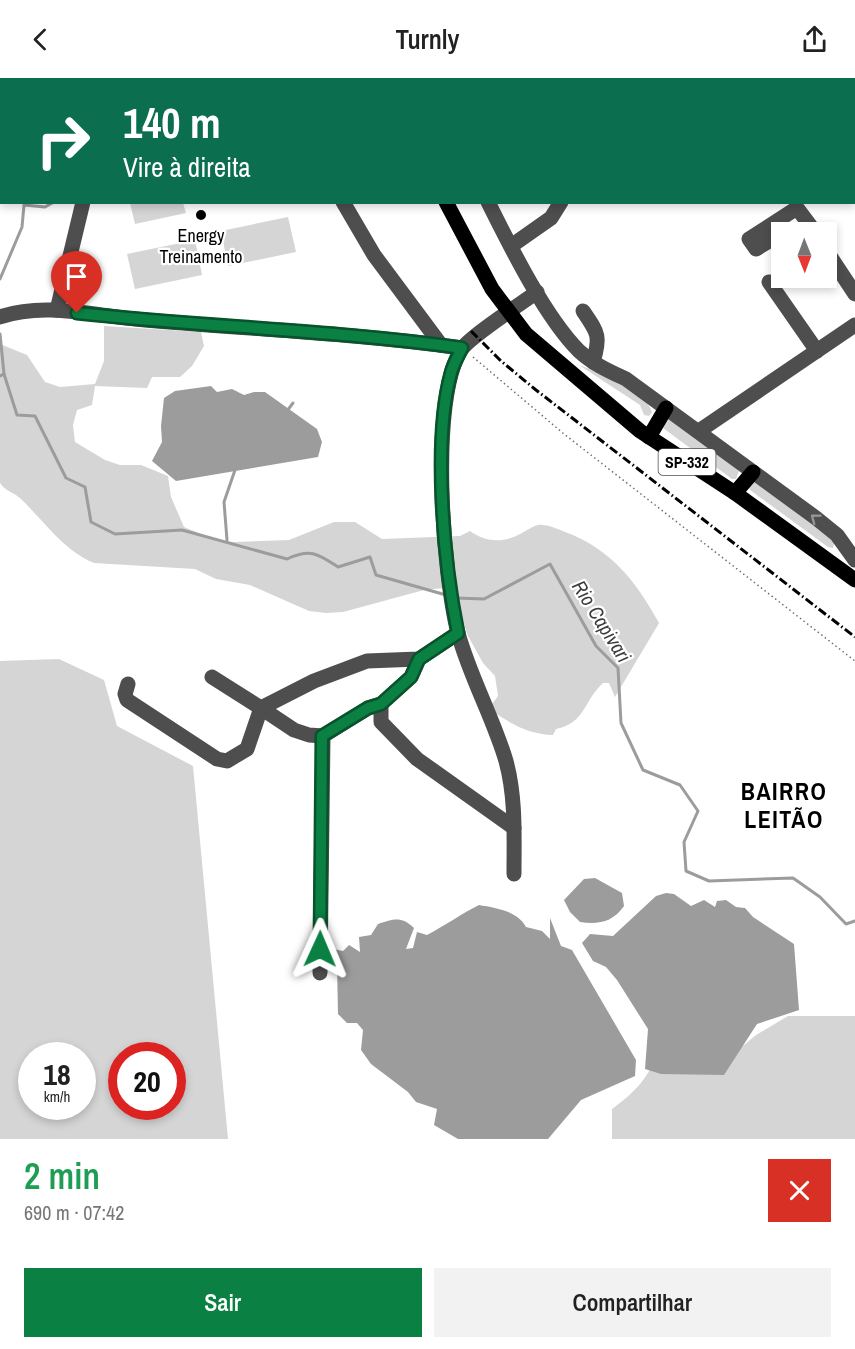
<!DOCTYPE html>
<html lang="pt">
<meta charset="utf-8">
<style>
:root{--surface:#fff;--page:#f2f2f2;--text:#222;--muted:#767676;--accent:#0b8043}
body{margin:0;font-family:"Archivo Narrow",sans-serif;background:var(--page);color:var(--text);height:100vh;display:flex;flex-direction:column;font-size:22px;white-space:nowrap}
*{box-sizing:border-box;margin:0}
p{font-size:20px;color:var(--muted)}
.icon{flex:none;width:33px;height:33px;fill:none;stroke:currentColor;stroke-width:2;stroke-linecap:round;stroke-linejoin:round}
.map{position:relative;height:1061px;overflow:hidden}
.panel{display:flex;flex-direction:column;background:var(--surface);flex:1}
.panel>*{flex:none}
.top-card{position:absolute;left:0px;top:0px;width:855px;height:126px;box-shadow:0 3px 9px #0003;background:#0b6e4f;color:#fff;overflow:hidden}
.needle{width:39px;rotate:179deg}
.controls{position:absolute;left:771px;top:144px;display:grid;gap:12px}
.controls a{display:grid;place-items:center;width:66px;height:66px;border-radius:0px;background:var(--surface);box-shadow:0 3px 9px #0003;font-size:30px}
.speed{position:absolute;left:18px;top:964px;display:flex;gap:12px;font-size:30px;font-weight:700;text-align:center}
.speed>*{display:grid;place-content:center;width:78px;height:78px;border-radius:50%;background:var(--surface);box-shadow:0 3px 9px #0003;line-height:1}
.speed small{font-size:15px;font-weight:400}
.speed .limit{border:9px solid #d22;background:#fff;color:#111}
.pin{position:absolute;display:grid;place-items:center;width:51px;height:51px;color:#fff;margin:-62px -26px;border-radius:50% 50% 50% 0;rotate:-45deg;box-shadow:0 0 6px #0007}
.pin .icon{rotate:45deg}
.me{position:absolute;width:66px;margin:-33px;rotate:1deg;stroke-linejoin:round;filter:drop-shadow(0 0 4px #0008)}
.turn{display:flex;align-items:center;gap:21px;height:126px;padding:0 24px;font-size:27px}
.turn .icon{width:78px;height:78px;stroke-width:2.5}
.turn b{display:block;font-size:42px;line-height:51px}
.round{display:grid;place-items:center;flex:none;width:63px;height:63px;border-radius:0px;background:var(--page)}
.overview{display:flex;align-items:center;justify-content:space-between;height:102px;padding:0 24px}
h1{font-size:36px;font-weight:600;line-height:45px;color:#1e9e55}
.primary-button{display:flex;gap:12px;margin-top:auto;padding:12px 24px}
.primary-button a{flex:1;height:69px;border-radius:0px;background:var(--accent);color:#fff;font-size:24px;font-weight:600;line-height:69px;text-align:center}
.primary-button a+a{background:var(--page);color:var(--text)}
header{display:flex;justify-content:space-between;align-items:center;height:78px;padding:0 24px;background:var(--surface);font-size:27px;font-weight:600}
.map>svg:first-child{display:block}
.green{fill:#d5d5d5;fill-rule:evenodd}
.water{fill:#9c9c9c}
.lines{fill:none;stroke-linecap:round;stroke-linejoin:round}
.stream{stroke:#9c9c9c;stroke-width:3}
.path{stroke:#707070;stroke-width:1.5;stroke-dasharray:1.5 3;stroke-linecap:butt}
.minor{stroke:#4e4e4e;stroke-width:15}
.major{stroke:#000;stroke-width:15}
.rail{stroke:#000;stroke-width:3;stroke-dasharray:9 3 1.5 3;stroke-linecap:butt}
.oneway{stroke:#959595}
.route-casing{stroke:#07532c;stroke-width:15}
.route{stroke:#0b8043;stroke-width:10}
.poi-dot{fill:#000;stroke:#fff;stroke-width:2}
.labels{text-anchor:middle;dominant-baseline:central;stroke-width:4.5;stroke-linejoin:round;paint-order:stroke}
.shield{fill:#fff;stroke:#4c4c4c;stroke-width:1.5}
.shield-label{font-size:16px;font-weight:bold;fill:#000}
.poi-label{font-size:18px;fill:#000;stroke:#fff}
.water-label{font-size:20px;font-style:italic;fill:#3d3d3d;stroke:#fff}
.district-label{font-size:24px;font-weight:bold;letter-spacing:1.5px;fill:#000;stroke:#fff}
</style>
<header><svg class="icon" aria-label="back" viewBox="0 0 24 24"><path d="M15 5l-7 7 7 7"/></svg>Turnly<svg class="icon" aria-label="share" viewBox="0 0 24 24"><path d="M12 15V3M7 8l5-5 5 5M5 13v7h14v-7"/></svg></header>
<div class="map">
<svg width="855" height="1061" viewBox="0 0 855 1061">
<rect width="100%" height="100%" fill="#fff"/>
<g class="green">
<polygon points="130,125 183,125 186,135 135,146"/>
<polygon points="288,139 296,174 228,188 221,153"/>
<polygon points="195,162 202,197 135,211 127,176"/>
<path d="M104,248L201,254L204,268L192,288L180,299H152L147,310L95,308L92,327L77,332L73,347L75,364L105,382L120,387H141L168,398L171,419L184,449L216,462L234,464L289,462L334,444H355L382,461L460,458L470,453C487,465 504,465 522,455C526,453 533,448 538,447C547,446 557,451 565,454C611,471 636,503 659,545L615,619L609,605H603C583,623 586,645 556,651L553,657C528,656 508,645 489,630L498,618L495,598L483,585L468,558L453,515L445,510L424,512L343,534L326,535L309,533L250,507L216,501L195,491L94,485C63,472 45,444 21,421C14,414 6,414 0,405V266L27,277L45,304L60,309L95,306L104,283Z"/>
<path d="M579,287C599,294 645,312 652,334L649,338L644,337L640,327Z"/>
<polygon points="666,340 676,344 739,393 736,401 732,401 663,350 662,344"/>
<polygon points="752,403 757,403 835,462 833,470 828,469 750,412 748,406"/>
<path d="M59,581L104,602L117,648L193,688L228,1061H0V583ZM32,978H82V1029H32ZM122,978H172V1029H122Z"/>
<path d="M788,938H855V1061H612V1031C632,1016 647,1003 655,979L737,973L756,957Z"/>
</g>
<g class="water">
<polygon points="211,308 217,314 232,311 244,317 254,314 265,314 317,351 322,364 318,379 176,403 152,383 162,364 161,348 164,320 175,313"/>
<path d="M595,800L622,815L624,828C613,844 598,847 580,844L570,834L564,822L584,801Z"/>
<polygon points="666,815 674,816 691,828 704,822 715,829 717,823 726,822 736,829 745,830 753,839 794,866 799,932 757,946 724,997 661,996 645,991 648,951 617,902 606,889 593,883 582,865 590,856 613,858 656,818"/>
<path d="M479,827C496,830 518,833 526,849L542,853L550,861V840L561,868L572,872L636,982L635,998L581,1022L548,1061H458L434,1047L437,1031L416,1024L408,1014L371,986L361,972L363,952L357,945H347L338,936L337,887L333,871L343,873L349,867L360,874L359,859L371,857L378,846C394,841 401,838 414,850L406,871L413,870L417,854L427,857C446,847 461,836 479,827Z"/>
</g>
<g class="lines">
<g class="stream">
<polyline points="69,2 69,0"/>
<polyline points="564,2 565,0"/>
<polyline points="0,201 22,149 24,127 45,129 54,124"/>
<polyline points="0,256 4,296"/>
<path d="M0,298L4,296L17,337L35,338L66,400L85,409L91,444L115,456L182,452L287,481C311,470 318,476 338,489L370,479L376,497L446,517"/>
<polyline points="287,333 293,325"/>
<polyline points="227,462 224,424 235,392"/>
<polyline points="456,520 484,521 550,486 596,568 618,590 621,645 643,692 680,707 698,733 684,764 686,793 709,803 793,800 820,819 846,846 855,843"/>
</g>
<polyline class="path" points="473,279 564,356 855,583"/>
<g class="minor">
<polyline points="279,0 280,2"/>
<polyline points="371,0 371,2"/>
<polyline points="444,0 445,2"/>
<polyline points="343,124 374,177 441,267"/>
<path d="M488,124C510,168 545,239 579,273C593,286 609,293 626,301L816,440L837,457L855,482"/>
<polyline points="774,160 756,171 749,161 797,130 815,154"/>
<polyline points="511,168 551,140 561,124"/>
<polyline points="826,172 855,216"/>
<polyline points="769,204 817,273"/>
<polyline points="57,232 83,124"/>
<path d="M583,233C598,255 601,258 593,284"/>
<path d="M0,239C43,224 91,237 135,241C244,251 353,255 462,270"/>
<polyline points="699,353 855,247"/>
<polyline points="419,581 367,583 314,603 261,630 294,652 309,657 323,658 368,630 381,626 411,599 419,581 458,555"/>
<polyline points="128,606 125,616 127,622 217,681 227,683 247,671 261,630 212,599"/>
<polyline points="381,626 381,644 417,681 514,750"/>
<path d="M514,796C514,758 516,720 506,683C493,639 470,599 458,555C443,496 429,323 461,272C469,259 522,225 537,214"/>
<polyline points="320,895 323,658"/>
</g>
<g class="major">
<polyline points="404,0 405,2"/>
<polyline points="446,124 492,211 526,256 640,353 735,415 855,502"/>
<polyline points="649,359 666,330"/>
<polyline points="735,415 753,394"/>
</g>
<polyline class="rail" points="471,253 501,283 536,312 855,559"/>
</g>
<defs><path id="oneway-chevron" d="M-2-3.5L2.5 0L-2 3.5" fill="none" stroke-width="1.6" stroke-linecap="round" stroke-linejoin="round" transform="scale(1.5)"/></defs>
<use class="oneway" href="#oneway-chevron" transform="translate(815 440) rotate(-143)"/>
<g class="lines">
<g class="route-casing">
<path id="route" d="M77,235C205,249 334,252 462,270C458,278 453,287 451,295C432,364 444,486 458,555L419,581L411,599L381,626L368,630L322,658L320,871"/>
</g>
<use href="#route" class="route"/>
</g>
<circle class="poi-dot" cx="201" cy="137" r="6"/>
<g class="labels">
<rect class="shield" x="658.5" y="371" width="57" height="26" rx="4.5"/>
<g class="shield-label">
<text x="687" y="384">SP-332</text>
</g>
<g class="poi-label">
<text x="201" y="157">Energy<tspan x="201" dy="21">Treinamento</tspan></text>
</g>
<g class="water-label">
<text transform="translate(602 543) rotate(58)">Rio Capivari</text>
</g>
<g class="district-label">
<text x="784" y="713">BAIRRO<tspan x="784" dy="28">LEITÃO</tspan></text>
</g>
</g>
</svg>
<div class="controls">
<a><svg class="needle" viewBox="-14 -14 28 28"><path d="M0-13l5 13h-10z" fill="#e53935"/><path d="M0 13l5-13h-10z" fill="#767676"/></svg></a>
</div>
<div class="speed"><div>18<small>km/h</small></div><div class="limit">20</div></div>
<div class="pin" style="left:77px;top:235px;background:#d93025"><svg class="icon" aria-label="arrive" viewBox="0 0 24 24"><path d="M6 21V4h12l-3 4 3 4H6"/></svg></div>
<svg class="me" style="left:320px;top:871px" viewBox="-20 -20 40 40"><path d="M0-17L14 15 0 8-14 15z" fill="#0b8043" stroke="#fff" stroke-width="4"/></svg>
<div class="top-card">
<div class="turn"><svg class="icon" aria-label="right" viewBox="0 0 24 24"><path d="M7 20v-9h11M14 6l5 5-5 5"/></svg><div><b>140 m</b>Vire à direita</div></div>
</div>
</div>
<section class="panel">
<div class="overview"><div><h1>2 min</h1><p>690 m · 07:42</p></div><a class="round" style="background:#d93025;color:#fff"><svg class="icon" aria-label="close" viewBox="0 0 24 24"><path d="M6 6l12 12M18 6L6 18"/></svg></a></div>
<div class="primary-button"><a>Sair</a><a>Compartilhar</a></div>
</section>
